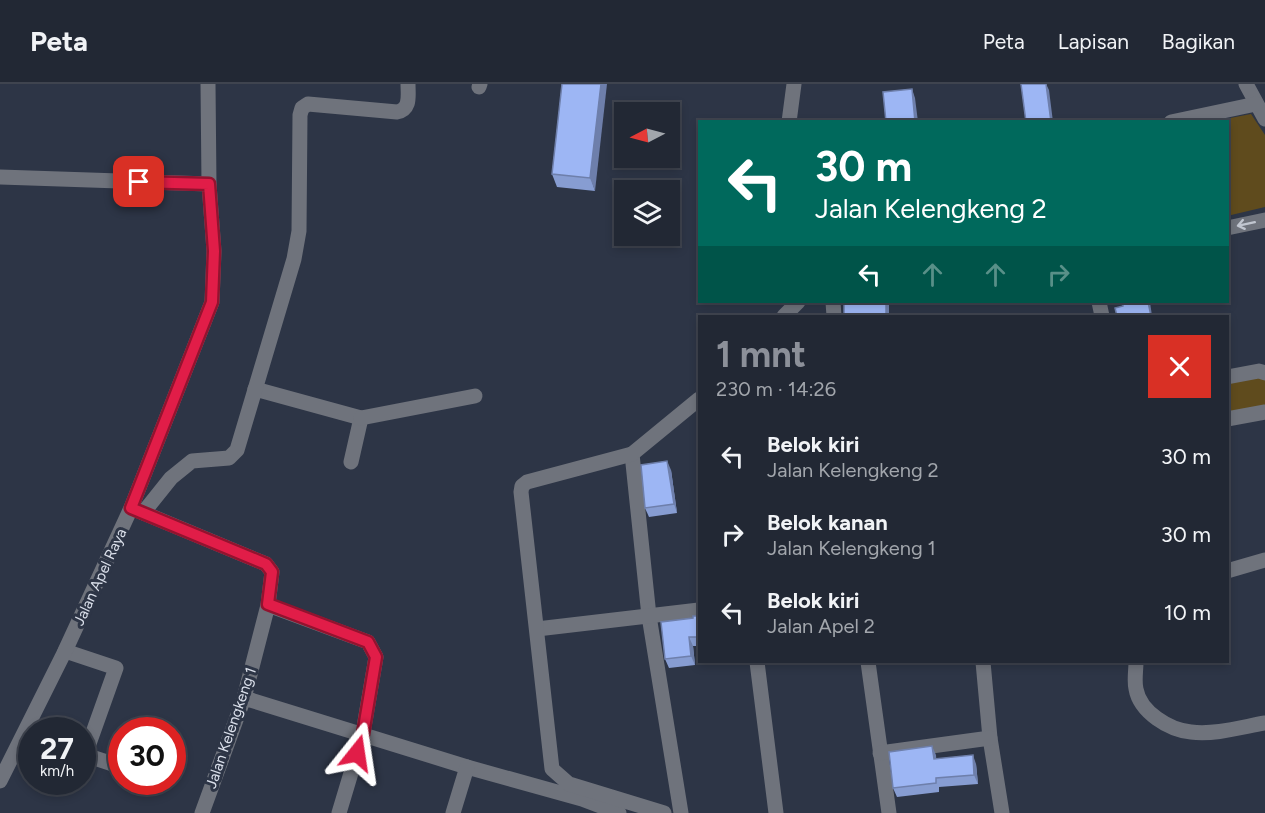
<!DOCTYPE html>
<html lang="id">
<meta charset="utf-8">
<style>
:root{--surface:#222834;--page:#2e3440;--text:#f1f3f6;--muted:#a2a6ac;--line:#3f444f;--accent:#8c9099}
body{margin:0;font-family:Figtree,sans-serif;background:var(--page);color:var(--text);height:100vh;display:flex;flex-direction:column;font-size:22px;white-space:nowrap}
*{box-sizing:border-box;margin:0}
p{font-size:20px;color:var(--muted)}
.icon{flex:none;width:33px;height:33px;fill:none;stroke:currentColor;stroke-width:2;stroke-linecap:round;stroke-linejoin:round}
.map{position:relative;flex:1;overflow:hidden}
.side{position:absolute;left:698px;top:231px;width:531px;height:348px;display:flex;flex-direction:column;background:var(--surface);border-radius:0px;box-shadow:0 3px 9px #0003,0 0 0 2px var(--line)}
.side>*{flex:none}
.banner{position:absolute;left:698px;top:36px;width:531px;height:183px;border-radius:0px;box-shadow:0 3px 9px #0003,0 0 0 2px var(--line);background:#00695c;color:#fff;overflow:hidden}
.needle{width:39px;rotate:264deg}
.tools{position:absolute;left:614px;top:18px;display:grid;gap:12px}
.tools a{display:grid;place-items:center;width:66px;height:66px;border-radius:0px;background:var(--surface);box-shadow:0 3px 9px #0003,0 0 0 2px var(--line);font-size:30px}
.speed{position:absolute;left:18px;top:633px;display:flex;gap:12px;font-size:30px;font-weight:700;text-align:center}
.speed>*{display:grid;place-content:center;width:78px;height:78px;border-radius:50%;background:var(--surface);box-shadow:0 3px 9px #0003,0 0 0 2px var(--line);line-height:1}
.speed small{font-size:15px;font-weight:400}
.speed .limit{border:9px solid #d22;background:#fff;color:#111}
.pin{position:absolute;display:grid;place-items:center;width:51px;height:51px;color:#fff;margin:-26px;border-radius:12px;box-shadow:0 3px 9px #0006}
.me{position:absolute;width:66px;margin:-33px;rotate:15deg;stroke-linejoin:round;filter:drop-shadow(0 0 4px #0008)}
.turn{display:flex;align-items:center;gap:21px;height:126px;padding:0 18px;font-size:27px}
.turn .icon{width:78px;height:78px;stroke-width:2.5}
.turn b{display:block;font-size:42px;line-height:51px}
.lanes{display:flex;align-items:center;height:57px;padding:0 18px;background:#0003;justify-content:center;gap:30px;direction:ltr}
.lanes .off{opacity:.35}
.round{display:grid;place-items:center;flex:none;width:63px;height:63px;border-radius:0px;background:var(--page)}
.headline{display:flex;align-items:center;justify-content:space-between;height:102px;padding:0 18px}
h1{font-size:36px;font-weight:700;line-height:45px;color:var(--accent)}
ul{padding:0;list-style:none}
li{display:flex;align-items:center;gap:18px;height:78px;padding:0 18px}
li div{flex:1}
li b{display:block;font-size:22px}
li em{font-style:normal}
header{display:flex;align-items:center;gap:36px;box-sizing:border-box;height:84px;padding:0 30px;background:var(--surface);border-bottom:2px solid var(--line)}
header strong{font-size:28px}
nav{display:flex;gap:33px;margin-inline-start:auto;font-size:21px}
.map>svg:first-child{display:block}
.green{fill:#5f4b1d}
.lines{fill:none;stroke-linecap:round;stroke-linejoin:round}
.minor{stroke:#6f737c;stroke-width:15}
.wall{fill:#879dd2}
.shaded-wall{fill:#6e7fab}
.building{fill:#9db6f4;stroke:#6e7fab;stroke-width:1.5}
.oneway{stroke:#c0c5cf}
.route-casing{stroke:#92132f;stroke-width:15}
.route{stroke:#e11d48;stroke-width:10}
.labels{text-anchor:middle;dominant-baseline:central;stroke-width:6;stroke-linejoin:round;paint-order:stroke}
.street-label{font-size:15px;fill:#dbe0eb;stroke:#2d3546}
</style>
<header>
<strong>Peta</strong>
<nav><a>Peta</a><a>Lapisan</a><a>Bagikan</a></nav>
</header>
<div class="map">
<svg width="1265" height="729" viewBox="0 0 1265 729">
<rect width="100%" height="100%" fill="#2d3546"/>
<g class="green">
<polygon points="1251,30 1265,51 1265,123 1227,132 1227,38 1215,37"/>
<polygon points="1265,289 1265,328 1227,335 1227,296"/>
</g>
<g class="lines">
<g class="minor">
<polyline points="1246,0 1265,35"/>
<polyline points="479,3 480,0"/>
<polyline points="789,38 794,0"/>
<polyline points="1171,38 1256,20"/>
<polyline points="0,93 209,100"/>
<polyline points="1227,144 1265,136"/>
<polyline points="833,218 834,232"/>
<polyline points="1099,218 1102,232"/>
<polyline points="784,232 798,218"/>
<polyline points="1227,293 1259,287 1265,289"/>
<polyline points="255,305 361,334 351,378"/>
<polyline points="361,334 475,312"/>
<polyline points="1227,335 1265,328"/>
<polyline points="632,370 649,532 681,729"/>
<polyline points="134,425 266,480 272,488 268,521 244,614 202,729"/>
<path d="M143,429L171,394L192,377L229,374L237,366L294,175L299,147L300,31L302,24L308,20L397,28C411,25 408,12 408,0"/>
<polyline points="1227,487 1265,476"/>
<polyline points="268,521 368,558 376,573 363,649 339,729"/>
<polyline points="537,545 699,526"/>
<polyline points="65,567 116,584 85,671"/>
<polyline points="757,578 776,729"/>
<polyline points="868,578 889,729"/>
<polyline points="983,578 990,654 1002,729"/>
<path d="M1136,578C1136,586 1134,597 1136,605C1140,628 1169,646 1191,648C1215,651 1242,643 1265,639"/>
<polyline points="244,614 467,683 582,715 619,729"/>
<polyline points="880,669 990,654"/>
<polyline points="82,670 122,683"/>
<polyline points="0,697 65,567 131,424 212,218 214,167 209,100 208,0"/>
<polyline points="453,729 467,683"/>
<polyline points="664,729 569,700 552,685 521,408 522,402 527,398 632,370 699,315"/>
</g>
</g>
<g class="wall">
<polygon points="562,0 595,107 557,103 552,90"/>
<polygon points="671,386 677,429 649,433 645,424"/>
<polygon points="699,532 699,562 693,562 695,581 669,584 665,575 693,534"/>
<polygon points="936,671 936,675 976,680 978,700 939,703 939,708 897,713 893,704"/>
</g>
<g class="shaded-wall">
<polygon points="601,0 607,0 595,107 590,94"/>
<polygon points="1046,0 1049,6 1053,38 1051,38"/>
<polygon points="912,5 915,14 918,38 915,38"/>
<polygon points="886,218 888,218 889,220 889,232 886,232"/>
<polygon points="1148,218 1150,218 1152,232 1151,232"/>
<polygon points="667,377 671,386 677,429 674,420"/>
<polygon points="689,553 693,562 695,581 691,572"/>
<polygon points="932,662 936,671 937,684 934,675"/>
<polygon points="973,671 976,680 978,700 974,691"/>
</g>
<g class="building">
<polygon points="562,0 601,0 590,94 552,90"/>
<polygon points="1021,0 1046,0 1051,38 1026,38"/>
<polygon points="912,5 915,38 886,38 883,8"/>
<rect x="844" y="218" width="42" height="14"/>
<polygon points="1122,218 1148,218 1151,232 1117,232 1115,224 1123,222"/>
<polygon points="667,377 674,420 645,424 641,381"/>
<polygon points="693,532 699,532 699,553 689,553 691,572 665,575 661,538 693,534"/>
<polygon points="932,662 934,675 973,671 974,691 936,694 936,699 893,704 889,668"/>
</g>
<defs><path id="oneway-shaft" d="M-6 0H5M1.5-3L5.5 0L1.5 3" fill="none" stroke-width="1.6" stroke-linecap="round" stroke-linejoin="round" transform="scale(1.5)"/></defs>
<use class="oneway" href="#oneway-shaft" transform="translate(1246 140) rotate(168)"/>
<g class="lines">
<g class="route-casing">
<polyline id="route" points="139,98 209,100 214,167 212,218 131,424 266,480 272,488 268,520 368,558 376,573 363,650 357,669"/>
</g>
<use href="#route" class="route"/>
</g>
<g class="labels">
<g class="street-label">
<text transform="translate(100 493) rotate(-65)">Jalan Apel Raya</text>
<text transform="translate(231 644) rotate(-71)">Jalan Kelengkeng 1</text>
</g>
</g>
</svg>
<div class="tools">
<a><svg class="needle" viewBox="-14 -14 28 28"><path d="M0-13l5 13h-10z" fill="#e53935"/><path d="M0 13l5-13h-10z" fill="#a2a6ac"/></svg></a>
<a><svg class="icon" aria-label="layers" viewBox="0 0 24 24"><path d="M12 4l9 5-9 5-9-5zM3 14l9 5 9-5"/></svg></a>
</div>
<div class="speed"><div>27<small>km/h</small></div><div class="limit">30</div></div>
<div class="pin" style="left:139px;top:98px;background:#d93025"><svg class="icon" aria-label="arrive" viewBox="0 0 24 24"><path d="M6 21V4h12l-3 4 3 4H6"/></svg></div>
<svg class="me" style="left:357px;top:669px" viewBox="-20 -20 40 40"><path d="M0-17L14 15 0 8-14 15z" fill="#e11d48" stroke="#fff" stroke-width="4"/></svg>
<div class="banner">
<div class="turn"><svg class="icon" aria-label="left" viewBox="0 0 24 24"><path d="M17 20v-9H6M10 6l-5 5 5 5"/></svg><div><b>30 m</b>Jalan Kelengkeng 2</div></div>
<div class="lanes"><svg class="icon" aria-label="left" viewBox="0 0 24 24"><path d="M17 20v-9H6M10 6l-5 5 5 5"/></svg><svg class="icon off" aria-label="ahead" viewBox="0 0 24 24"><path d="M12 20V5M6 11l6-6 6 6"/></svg><svg class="icon off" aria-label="ahead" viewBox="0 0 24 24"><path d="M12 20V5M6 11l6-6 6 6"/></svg><svg class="icon off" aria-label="right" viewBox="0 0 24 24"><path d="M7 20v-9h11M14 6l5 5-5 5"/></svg></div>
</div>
<section class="side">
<div class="headline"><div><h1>1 mnt</h1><p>230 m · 14:26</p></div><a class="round" style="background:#d93025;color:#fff"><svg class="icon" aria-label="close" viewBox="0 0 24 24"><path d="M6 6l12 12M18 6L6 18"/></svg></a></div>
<ul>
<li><svg class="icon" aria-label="left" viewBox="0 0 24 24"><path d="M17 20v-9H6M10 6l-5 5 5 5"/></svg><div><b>Belok kiri</b><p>Jalan Kelengkeng 2</p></div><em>30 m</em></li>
<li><svg class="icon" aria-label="right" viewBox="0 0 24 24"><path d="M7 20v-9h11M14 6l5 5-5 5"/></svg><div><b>Belok kanan</b><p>Jalan Kelengkeng 1</p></div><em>30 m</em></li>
<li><svg class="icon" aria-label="left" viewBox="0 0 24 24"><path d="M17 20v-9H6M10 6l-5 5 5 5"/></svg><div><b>Belok kiri</b><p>Jalan Apel 2</p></div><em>10 m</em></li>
</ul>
</section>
</div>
